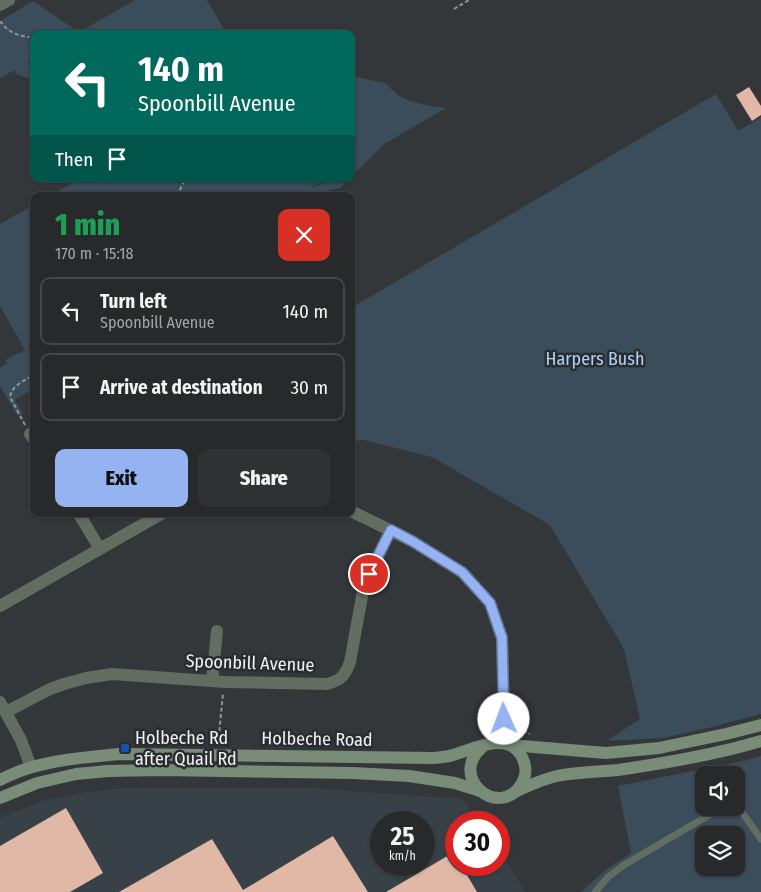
<!DOCTYPE html>
<meta charset="utf-8">
<style>
:root{--surface:#27292b;--page:#2f3133;--text:#f1f3f6;--muted:#a4a6a9;--line:#434547;--accent:#95b2f1}
body{margin:0;font-family:"Fira Sans Condensed",sans-serif;background:var(--page);color:var(--text);height:100vh;display:flex;flex-direction:column;font-size:19px;white-space:nowrap}
*{box-sizing:border-box;margin:0}
p{font-size:16px;color:var(--muted)}
.icon{flex:none;width:28px;height:28px;fill:none;stroke:currentColor;stroke-width:2;stroke-linecap:round;stroke-linejoin:round}
.map{position:relative;flex:1;overflow:hidden}
.drawer{position:absolute;left:30px;top:192px;width:325px;height:325px;display:flex;flex-direction:column;background:var(--surface);border-radius:10px;box-shadow:0 1px 4px #0004,0 0 0 1px var(--line)}
.drawer>*{flex:none}
.guide{position:absolute;left:30px;top:30px;width:325px;height:152px;border-radius:10px;box-shadow:0 1px 4px #0004,0 0 0 1px var(--line);background:#00695c;color:#fff;overflow:hidden}
.controls{position:absolute;left:695px;top:766px;display:grid;gap:10px}
.controls a{display:grid;place-items:center;width:50px;height:50px;border-radius:10px;background:var(--surface);box-shadow:0 1px 4px #0004,0 0 0 1px var(--line);font-size:25px}
.speed{position:absolute;left:370px;top:811px;display:flex;gap:10px;font-size:25px;font-weight:700;text-align:center}
.speed>*{display:grid;place-content:center;width:65px;height:65px;border-radius:50%;background:var(--surface);box-shadow:0 1px 4px #0004,0 0 0 1px var(--line);line-height:1}
.speed small{font-size:12px;font-weight:400}
.speed .limit{border:8px solid #d22;background:#fff;color:#111}
.pin{position:absolute;display:grid;place-items:center;width:42px;height:42px;color:#fff;margin:-21px;border:2px solid #fff;border-radius:50%;box-shadow:0 1px 5px #0007}
.me{position:absolute;width:55px;margin:-28px;rotate:358deg;stroke-linejoin:round;filter:drop-shadow(0 0 4px #0008)}
.turn{display:flex;align-items:center;gap:18px;height:105px;padding:0 25px;font-size:22px}
.turn .icon{width:65px;height:65px;stroke-width:2.5}
.turn b{display:block;font-size:35px;line-height:42px}
.then{display:flex;align-items:center;height:48px;padding:0 25px;background:#0003;gap:10px;font-size:19px}
.round{display:grid;place-items:center;flex:none;width:52px;height:52px;border-radius:10px;background:var(--page)}
.summary{display:flex;align-items:center;justify-content:space-between;height:85px;padding:0 25px}
h1{font-size:30px;font-weight:800;line-height:38px;color:#1e9e55}
.primary-button{display:flex;gap:10px;margin-top:auto;padding:10px 25px}
.primary-button a{flex:1;height:58px;border-radius:10px;background:var(--accent);color:#111;font-size:20px;font-weight:800;line-height:58px;text-align:center}
.primary-button a+a{background:var(--page);color:var(--text)}
ul{padding:0;list-style:none}
li{display:flex;align-items:center;gap:15px;height:68px;margin:0 10px 8px;padding:0 15px;border:2px solid var(--line);border-radius:10px}
li div{flex:1}
li b{display:block;font-size:19px}
li em{font-style:normal}
.map>svg:first-child{display:block}
.built{fill:#394148;fill-rule:evenodd}
.green{fill:#3b4c5b;fill-rule:evenodd}
.building{fill:#e0b8a5}
.lines{fill:none;stroke-linecap:round;stroke-linejoin:round}
.path{stroke:#919395;stroke-width:2;stroke-dasharray:4 2.5;stroke-linecap:butt}
.lane{stroke:#616d61;stroke-width:7}
.street{stroke:#616d61;stroke-width:12}
.secondary{stroke:#788c78;stroke-width:12}
.route-casing{stroke:#61749d;stroke-width:12}
.route{stroke:#95b2f1;stroke-width:9}
.transit-dot{fill:#1a4fb4;stroke:#2a2d2f;stroke-width:2}
.labels{text-anchor:middle;dominant-baseline:central;stroke-width:5;stroke-linejoin:round;paint-order:stroke}
.park-label{font-size:18px;fill:#abd4f8;stroke:#2a2d2f}
.street-label{font-size:18px;fill:#eff1f2;stroke:#2a2d2f}
.poi-label{font-size:18px;fill:#eff1f2;stroke:#2a2d2f;text-anchor:start}
</style>
<div class="map">
<svg width="761" height="892" viewBox="0 0 761 892">
<rect width="100%" height="100%" fill="#343739"/>
<path class="built" d="M122,788H311L463,799L479,822H456V865H499V851L526,892H0V818L11,813L46,800L85,792ZM381,822H424V865H381Z"/>
<g class="green">
<polygon points="135,0 207,0 227,34 34,34 34,59 27,63 34,64 34,80 16,74 15,70 0,78 0,21 33,1 79,32"/>
<polygon points="351,76 385,83 398,95 409,101 430,106 446,108 384,144 351,177"/>
<polygon points="716,94 738,131 761,117 761,714 712,727 663,738 607,741 640,719 624,649 550,525 432,457 364,440 351,441 351,308"/>
<polygon points="80,179 325,179 310,188 326,183 327,179 349,179 340,188 299,196 49,196"/>
<polygon points="34,205 34,388 15,400 23,414 18,416 0,386 0,368 7,363 5,360 25,350 0,306 0,224"/>
<path d="M761,756V892H581L608,868L631,853L618,786L743,761ZM704,775H736V808H704ZM704,835H736V868H704Z"/>
</g>
<g class="building">
<polygon points="749,87 761,106 761,115 752,121 736,95"/>
<polygon points="66,808 103,873 70,892 0,892 0,846"/>
<polygon points="333,836 368,892 119,892 212,839 243,890"/>
<polygon points="456,851 456,865 461,865 477,892 386,892"/>
</g>
<g class="lines">
<g class="path">
<polyline points="454,9 469,0"/>
<path d="M0,23L1,22C9,34 21,36 34,38"/>
<polyline points="177,196 185,179"/>
<path d="M25,425L10,397C11,386 25,380 34,375"/>
<polyline points="516,719 524,730 530,734"/>
<polyline points="218,744 223,694"/>
</g>
<g class="lane">
<polyline points="736,804 761,839"/>
<polyline points="595,892 608,877 624,865 721,808"/>
</g>
<g class="street">
<polyline points="0,5 9,0"/>
<polyline points="30,434 34,440"/>
<polyline points="351,511 412,541 463,573 490,603 502,638 504,719 503,743"/>
<polyline points="79,514 100,549"/>
<polyline points="0,606 161,514"/>
<polyline points="212,681 217,631"/>
<polyline points="0,702 21,740 31,767"/>
<path d="M6,712L50,689L64,684L86,678L112,674L225,682L327,684C341,680 345,676 350,662L363,591L369,574L391,530"/>
</g>
<g class="secondary">
<polyline points="510,745 606,753 659,748 726,734 761,725"/>
<path d="M0,780C10,775 19,771 29,768C58,759 89,757 119,754L434,758C440,757 447,757 453,755C474,749 508,730 522,757C526,765 527,775 522,783C500,822 444,776 485,745"/>
<path d="M517,791C530,785 543,779 557,776C577,772 597,772 618,770C666,763 714,755 761,741"/>
<polyline points="0,798 37,783 76,774 108,771 161,770 353,773 409,776 455,783 480,791"/>
</g>
</g>
<g class="lines">
<g class="route-casing">
<polyline id="route" points="369,574 391,530 412,541 462,572 490,603 502,638 504,719"/>
</g>
<use href="#route" class="route"/>
</g>
<rect class="transit-dot" x="120" y="743" width="10" height="10" rx="2.5"/>
<g class="labels">
<g class="park-label">
<text x="595" y="359">Harpers Bush</text>
</g>
<g class="street-label">
<text transform="translate(250 663) rotate(2)">Spoonbill Avenue</text>
<text transform="translate(317 739) rotate(1)">Holbeche Road</text>
</g>
<g class="poi-label">
<text x="135" y="738">Holbeche Rd<tspan x="135" dy="21">after Quail Rd</tspan></text>
</g>
</g>
</svg>
<div class="controls">
<a><svg class="icon" aria-label="sound" viewBox="0 0 24 24"><path d="M4 9h4l5-4v14l-5-4H4zM17 9q2 3 0 6"/></svg></a>
<a><svg class="icon" aria-label="layers" viewBox="0 0 24 24"><path d="M12 4l9 5-9 5-9-5zM3 14l9 5 9-5"/></svg></a>
</div>
<div class="speed"><div>25<small>km/h</small></div><div class="limit">30</div></div>
<div class="pin" style="left:369px;top:574px;background:#d93025"><svg class="icon" aria-label="arrive" viewBox="0 0 24 24"><path d="M6 21V4h12l-3 4 3 4H6"/></svg></div>
<svg class="me" style="left:504px;top:719px" viewBox="-20 -20 40 40"><circle r="19" fill="#fff"/><path d="M0-13L10 11 0 6-10 11z" fill="#95b2f1"/></svg>
<div class="guide">
<div class="turn"><svg class="icon" aria-label="left" viewBox="0 0 24 24"><path d="M17 20v-9H6M10 6l-5 5 5 5"/></svg><div><b>140 m</b>Spoonbill Avenue</div></div>
<div class="then">Then<svg class="icon" aria-label="arrive" viewBox="0 0 24 24"><path d="M6 21V4h12l-3 4 3 4H6"/></svg></div>
</div>
<section class="drawer">
<div class="summary"><div><h1>1 min</h1><p>170 m · 15:18</p></div><a class="round" style="background:#d93025;color:#fff"><svg class="icon" aria-label="close" viewBox="0 0 24 24"><path d="M6 6l12 12M18 6L6 18"/></svg></a></div>
<ul>
<li><svg class="icon" aria-label="left" viewBox="0 0 24 24"><path d="M17 20v-9H6M10 6l-5 5 5 5"/></svg><div><b>Turn left</b><p>Spoonbill Avenue</p></div><em>140 m</em></li>
<li><svg class="icon" aria-label="arrive" viewBox="0 0 24 24"><path d="M6 21V4h12l-3 4 3 4H6"/></svg><div><b>Arrive at destination</b></div><em>30 m</em></li>
</ul>
<div class="primary-button"><a>Exit</a><a>Share</a></div>
</section>
</div>
